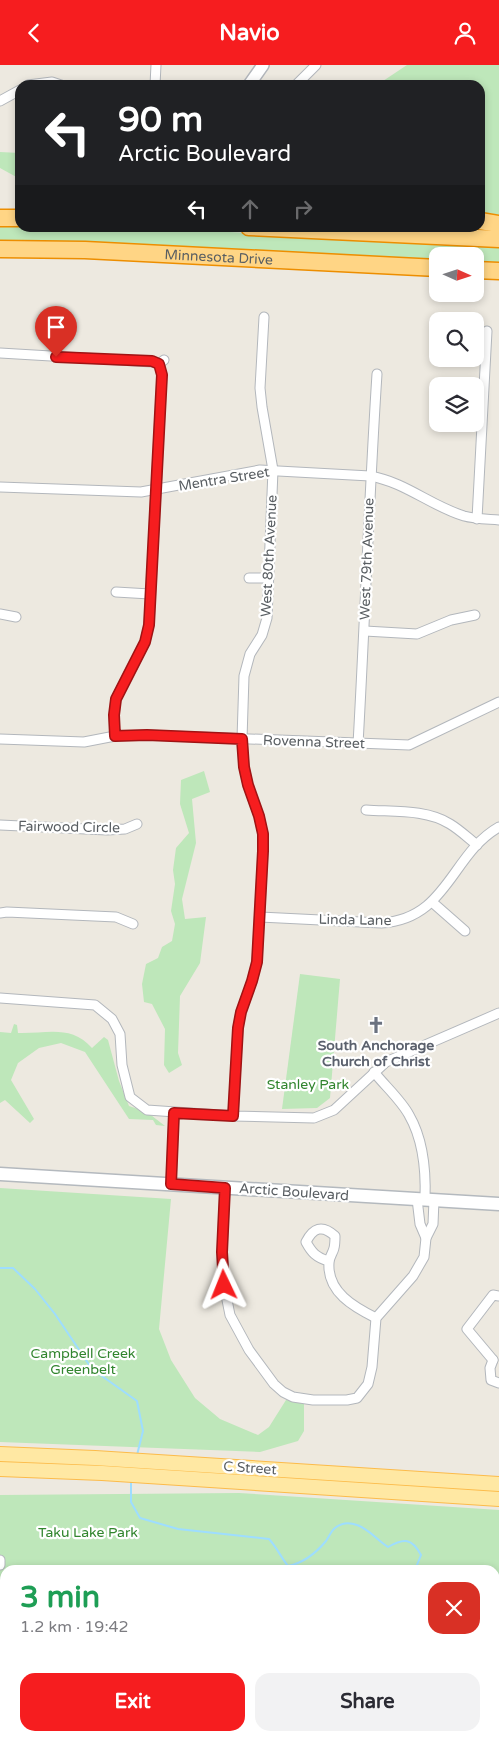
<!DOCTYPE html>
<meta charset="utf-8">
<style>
:root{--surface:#fff;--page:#f2f2f3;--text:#2b2b33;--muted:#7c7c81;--accent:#f61d1f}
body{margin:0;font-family:"Varela Round",sans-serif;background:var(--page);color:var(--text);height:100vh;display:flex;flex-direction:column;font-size:19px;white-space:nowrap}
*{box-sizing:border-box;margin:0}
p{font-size:16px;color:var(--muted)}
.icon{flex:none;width:28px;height:28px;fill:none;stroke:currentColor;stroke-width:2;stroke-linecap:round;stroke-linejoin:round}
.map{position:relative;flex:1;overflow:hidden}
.panel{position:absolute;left:0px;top:1500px;width:500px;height:176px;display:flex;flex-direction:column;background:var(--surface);border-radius:15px 15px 0 0;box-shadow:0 2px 8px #0003}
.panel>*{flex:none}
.top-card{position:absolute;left:15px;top:15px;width:470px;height:152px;border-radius:15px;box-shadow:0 2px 8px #0003;background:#202124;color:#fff;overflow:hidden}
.needle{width:32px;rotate:93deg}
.tools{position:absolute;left:429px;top:182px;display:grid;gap:10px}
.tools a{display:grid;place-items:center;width:55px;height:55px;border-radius:10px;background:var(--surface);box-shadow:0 2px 8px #0003;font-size:25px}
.pin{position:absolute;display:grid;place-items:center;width:42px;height:42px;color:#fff;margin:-51px -21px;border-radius:50% 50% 50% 0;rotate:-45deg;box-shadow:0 0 5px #0007}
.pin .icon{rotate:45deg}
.me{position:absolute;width:55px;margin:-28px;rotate:358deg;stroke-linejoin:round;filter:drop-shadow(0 0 4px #0008)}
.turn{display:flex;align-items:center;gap:18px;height:105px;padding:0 20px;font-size:22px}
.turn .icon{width:65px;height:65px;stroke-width:2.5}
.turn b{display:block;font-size:35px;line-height:42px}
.lanes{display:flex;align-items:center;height:48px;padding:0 20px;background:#0003;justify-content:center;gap:25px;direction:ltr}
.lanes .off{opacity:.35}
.round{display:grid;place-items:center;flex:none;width:52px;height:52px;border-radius:15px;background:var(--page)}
.headline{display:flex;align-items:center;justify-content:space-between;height:85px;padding:0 20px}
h1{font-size:30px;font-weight:700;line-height:38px;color:#1e9e55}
.action{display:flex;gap:10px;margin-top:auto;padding:10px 20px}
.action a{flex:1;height:58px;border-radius:15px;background:var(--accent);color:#fff;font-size:20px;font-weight:700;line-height:58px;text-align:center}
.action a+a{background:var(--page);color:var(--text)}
header{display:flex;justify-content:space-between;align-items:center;height:65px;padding:0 20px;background:var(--accent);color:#fff;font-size:22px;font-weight:700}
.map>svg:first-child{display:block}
.green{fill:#bee7ba}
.water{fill:#9eddff}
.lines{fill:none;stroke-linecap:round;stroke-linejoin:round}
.stream{stroke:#9eddff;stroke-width:2}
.minor-casing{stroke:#b3b7bc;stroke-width:11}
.tertiary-casing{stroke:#b3b7bc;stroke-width:14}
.secondary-casing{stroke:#b4b9be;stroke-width:15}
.primary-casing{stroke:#fcbb4a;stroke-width:16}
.motorway-casing{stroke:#ed8e00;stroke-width:19}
.minor{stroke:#fff;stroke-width:9}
.tertiary{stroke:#fff;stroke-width:11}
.secondary{stroke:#fff;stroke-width:12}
.primary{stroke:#ffe8a3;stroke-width:14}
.motorway{stroke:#ffd585;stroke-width:16}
.route-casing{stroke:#a01314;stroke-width:12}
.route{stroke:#f61d1f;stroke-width:9}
.labels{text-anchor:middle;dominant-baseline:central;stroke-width:4.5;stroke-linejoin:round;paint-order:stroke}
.street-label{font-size:14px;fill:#595e62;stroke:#fff}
.worship-label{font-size:14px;font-weight:bold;fill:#5b616d;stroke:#fff}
.park-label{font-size:14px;fill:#31852e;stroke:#fff}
</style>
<header><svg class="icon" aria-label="back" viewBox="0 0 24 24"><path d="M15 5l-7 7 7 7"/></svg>Navio<svg class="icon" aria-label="person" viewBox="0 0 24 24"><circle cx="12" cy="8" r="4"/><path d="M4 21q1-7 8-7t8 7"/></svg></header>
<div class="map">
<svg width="499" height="1676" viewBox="0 0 499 1676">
<rect width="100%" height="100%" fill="#ede9e0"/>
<g class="green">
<polygon points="407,0 499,0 499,150 480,147 480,20 377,20"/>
<polygon points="0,87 20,88 20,114 0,103"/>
<polygon points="0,160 20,160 20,162 148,163 499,180 499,199 475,198 475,191 438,191 437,196 0,175"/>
<polygon points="204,706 210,727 192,734 196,778 182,834 185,854 206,852 200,898 180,931 178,988 182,1000 169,1008 164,1000 165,964 152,939 144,937 142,919 146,899 158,893 162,882 172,876 175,859 171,846 175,819 173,805 176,783 189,768 180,739 181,715"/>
<polygon points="300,909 340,914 330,1033 317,1043 282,1044"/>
<path d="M14,959L17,960L18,968C46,969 71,959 92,983L104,972L108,975L119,1016L129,1041L147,1047L165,1061L156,1060L153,1055L129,1054L85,987L61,978L39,983L18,998L11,1015L34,1054L30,1058L5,1035L0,1038V967L11,968Z"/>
<polygon points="0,1123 171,1134 159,1264 171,1295 195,1333 220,1354 258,1370 269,1362 286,1335 304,1337 304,1366 298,1376 260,1387 0,1377"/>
<polygon points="239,1428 499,1445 499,1676 138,1676 137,1671 495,1671 495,1505 5,1505 5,1663 0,1663 0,1430"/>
</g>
<polygon class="water" points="216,1671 423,1671 427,1676 215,1676"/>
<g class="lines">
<g class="stream">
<polyline points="0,1203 13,1203 35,1224 55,1249 92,1304 137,1336 143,1366 137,1390"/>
<path d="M131,1417V1437L140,1453L178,1464L269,1474C278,1484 280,1491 288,1501C303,1498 316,1488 326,1476C329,1472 331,1466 335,1463C341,1458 349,1457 357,1460C369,1464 377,1475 388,1482C404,1473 412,1473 421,1490L415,1505"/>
<polyline points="495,1628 499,1632"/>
</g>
<g class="minor-casing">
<g id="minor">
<polyline points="28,20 52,17 61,20"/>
<polyline points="155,20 156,0"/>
<polyline points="296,20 316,0"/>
<polyline points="0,36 20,25"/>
<polyline points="0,288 152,297 159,299 164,295"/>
<path d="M0,422L141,427L260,405L370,411C405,417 431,441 464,451C475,454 487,454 499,455"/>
<polyline points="477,454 487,266"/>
<polyline points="249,513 269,513"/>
<polyline points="116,527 150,529"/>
<polyline points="0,549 16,552"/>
<polyline points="365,566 417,569 451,555 475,550"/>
<polyline points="115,671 114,650 116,634 145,577 149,560 162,310 159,299"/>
<polyline points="0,674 84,677 115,671 147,670 409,680 499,637"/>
<path d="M358,679C365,555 369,432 377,309"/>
<path d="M366,745C393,747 426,744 450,759C460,765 468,773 477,780"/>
<polyline points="0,760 107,765 125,764 137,759"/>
<polyline points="432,837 465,866"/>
<polyline points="0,848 7,847 116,852 133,859"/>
<path d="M260,852L381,858C448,854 451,789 499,762"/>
<polyline points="0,933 95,940 112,954 120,969 122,1000 130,1032 147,1045 233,1051 314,1053 334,1045 386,997 499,948"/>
<path d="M374,1007C385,1021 401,1035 409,1050C423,1074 426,1107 425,1134"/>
<polyline points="233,1051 238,963 241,947 252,916 257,897 263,786 263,769 259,751 248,720 244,702 242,674 244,611 250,589 262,570 267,553 273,405 262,342 260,323 264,252"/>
<polyline points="171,1119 174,1048"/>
<polyline points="225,1123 222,1187 224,1220 230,1250 249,1285 274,1319 283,1327 293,1332 313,1335 347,1335 357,1333 368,1319 372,1302 376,1253 413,1211 424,1192 426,1173 433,1159 434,1135"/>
<polyline points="417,1134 420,1159 426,1173"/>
<path d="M328,1196C316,1192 312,1188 306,1177C313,1163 322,1159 335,1171C335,1175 335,1179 334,1183C333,1188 329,1192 329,1198C327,1227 354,1242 376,1253"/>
<polyline points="493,1295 467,1264 493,1230 499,1231"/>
<polyline points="493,1295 490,1303 491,1315 499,1318"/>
<polyline points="0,1495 0,1500"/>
</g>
</g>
<g class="tertiary-casing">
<polyline id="tertiary" points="249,20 263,0"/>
</g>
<g class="secondary-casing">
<polyline id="secondary" points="0,1109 499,1139"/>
</g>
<g class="primary-casing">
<g id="primary">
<polyline points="0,1389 95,1393 499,1419"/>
<polyline points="0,1404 102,1408 499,1434"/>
</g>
</g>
<g class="motorway-casing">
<g id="motorway">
<polyline points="0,153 20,153"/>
<polyline points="480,156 499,159"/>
<polyline points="249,162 499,174"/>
<path id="s1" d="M0,184L85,185L438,203"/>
<polyline points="475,205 499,206"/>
</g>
</g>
<use href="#minor" class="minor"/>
<use href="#tertiary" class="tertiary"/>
<use href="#secondary" class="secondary"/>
<use href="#primary" class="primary"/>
<use href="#motorway" class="motorway"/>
</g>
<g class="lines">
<g class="route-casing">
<polyline id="route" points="56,292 152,296 159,299 162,310 149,560 145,577 116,634 114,650 115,671 147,670 242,674 244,702 248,720 259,751 263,769 263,786 257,897 252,916 241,947 238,963 233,1051 174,1048 171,1119 225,1123 222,1187 224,1220"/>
</g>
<use href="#route" class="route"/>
</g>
<defs>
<g id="church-bare" transform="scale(1.35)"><path d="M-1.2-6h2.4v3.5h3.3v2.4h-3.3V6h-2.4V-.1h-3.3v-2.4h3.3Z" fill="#6b7280" stroke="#fff" stroke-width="2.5" paint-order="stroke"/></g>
</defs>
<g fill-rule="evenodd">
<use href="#church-bare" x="376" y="960"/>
</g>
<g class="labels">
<g class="street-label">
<text stroke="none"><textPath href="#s1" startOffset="219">Minnesota Drive</textPath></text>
<text transform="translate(224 414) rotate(-9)">Mentra Street</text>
<text transform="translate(269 491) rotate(-87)">West 80th Avenue</text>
<text transform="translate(367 494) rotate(-88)">West 79th Avenue</text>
<text transform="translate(314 677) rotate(2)">Rovenna Street</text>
<text transform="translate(69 762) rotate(1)">Fairwood Circle</text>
<text transform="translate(355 855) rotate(1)">Linda Lane</text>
<text transform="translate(294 1127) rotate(4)">Arctic Boulevard</text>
<text transform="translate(250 1403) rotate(4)">C Street</text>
</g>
<g class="worship-label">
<text x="376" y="980">South Anchorage<tspan x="376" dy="16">Church of Christ</tspan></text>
</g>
<g class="park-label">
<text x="308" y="1019">Stanley Park</text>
<text x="83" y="1288">Campbell Creek<tspan x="83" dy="16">Greenbelt</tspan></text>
<text x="88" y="1467">Taku Lake Park</text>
</g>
</g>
</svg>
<div class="tools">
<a><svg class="needle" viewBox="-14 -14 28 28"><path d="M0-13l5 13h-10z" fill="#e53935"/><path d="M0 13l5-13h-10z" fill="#7c7c81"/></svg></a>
<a><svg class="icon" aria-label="search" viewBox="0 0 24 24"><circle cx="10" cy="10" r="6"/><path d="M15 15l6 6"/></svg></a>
<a><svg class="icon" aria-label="layers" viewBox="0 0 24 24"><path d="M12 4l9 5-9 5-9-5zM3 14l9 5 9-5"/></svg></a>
</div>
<div class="pin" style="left:56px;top:292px;background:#d93025"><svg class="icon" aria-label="arrive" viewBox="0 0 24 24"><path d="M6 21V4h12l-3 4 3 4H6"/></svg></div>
<svg class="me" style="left:224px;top:1220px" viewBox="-20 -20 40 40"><path d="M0-17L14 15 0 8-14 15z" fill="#f61d1f" stroke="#fff" stroke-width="4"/></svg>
<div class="top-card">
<div class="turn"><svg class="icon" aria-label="left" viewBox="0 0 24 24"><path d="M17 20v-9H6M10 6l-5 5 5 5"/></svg><div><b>90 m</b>Arctic Boulevard</div></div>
<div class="lanes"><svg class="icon" aria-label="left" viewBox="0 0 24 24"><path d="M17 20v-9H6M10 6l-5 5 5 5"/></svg><svg class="icon off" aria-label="ahead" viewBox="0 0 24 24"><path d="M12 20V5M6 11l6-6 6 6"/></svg><svg class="icon off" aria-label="right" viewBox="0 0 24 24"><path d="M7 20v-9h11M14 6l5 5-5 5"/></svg></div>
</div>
<section class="panel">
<div class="headline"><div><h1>3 min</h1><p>1.2 km · 19:42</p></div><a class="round" style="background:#d93025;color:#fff"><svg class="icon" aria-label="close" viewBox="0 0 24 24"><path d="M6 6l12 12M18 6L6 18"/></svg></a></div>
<div class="action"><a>Exit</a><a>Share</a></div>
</section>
</div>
